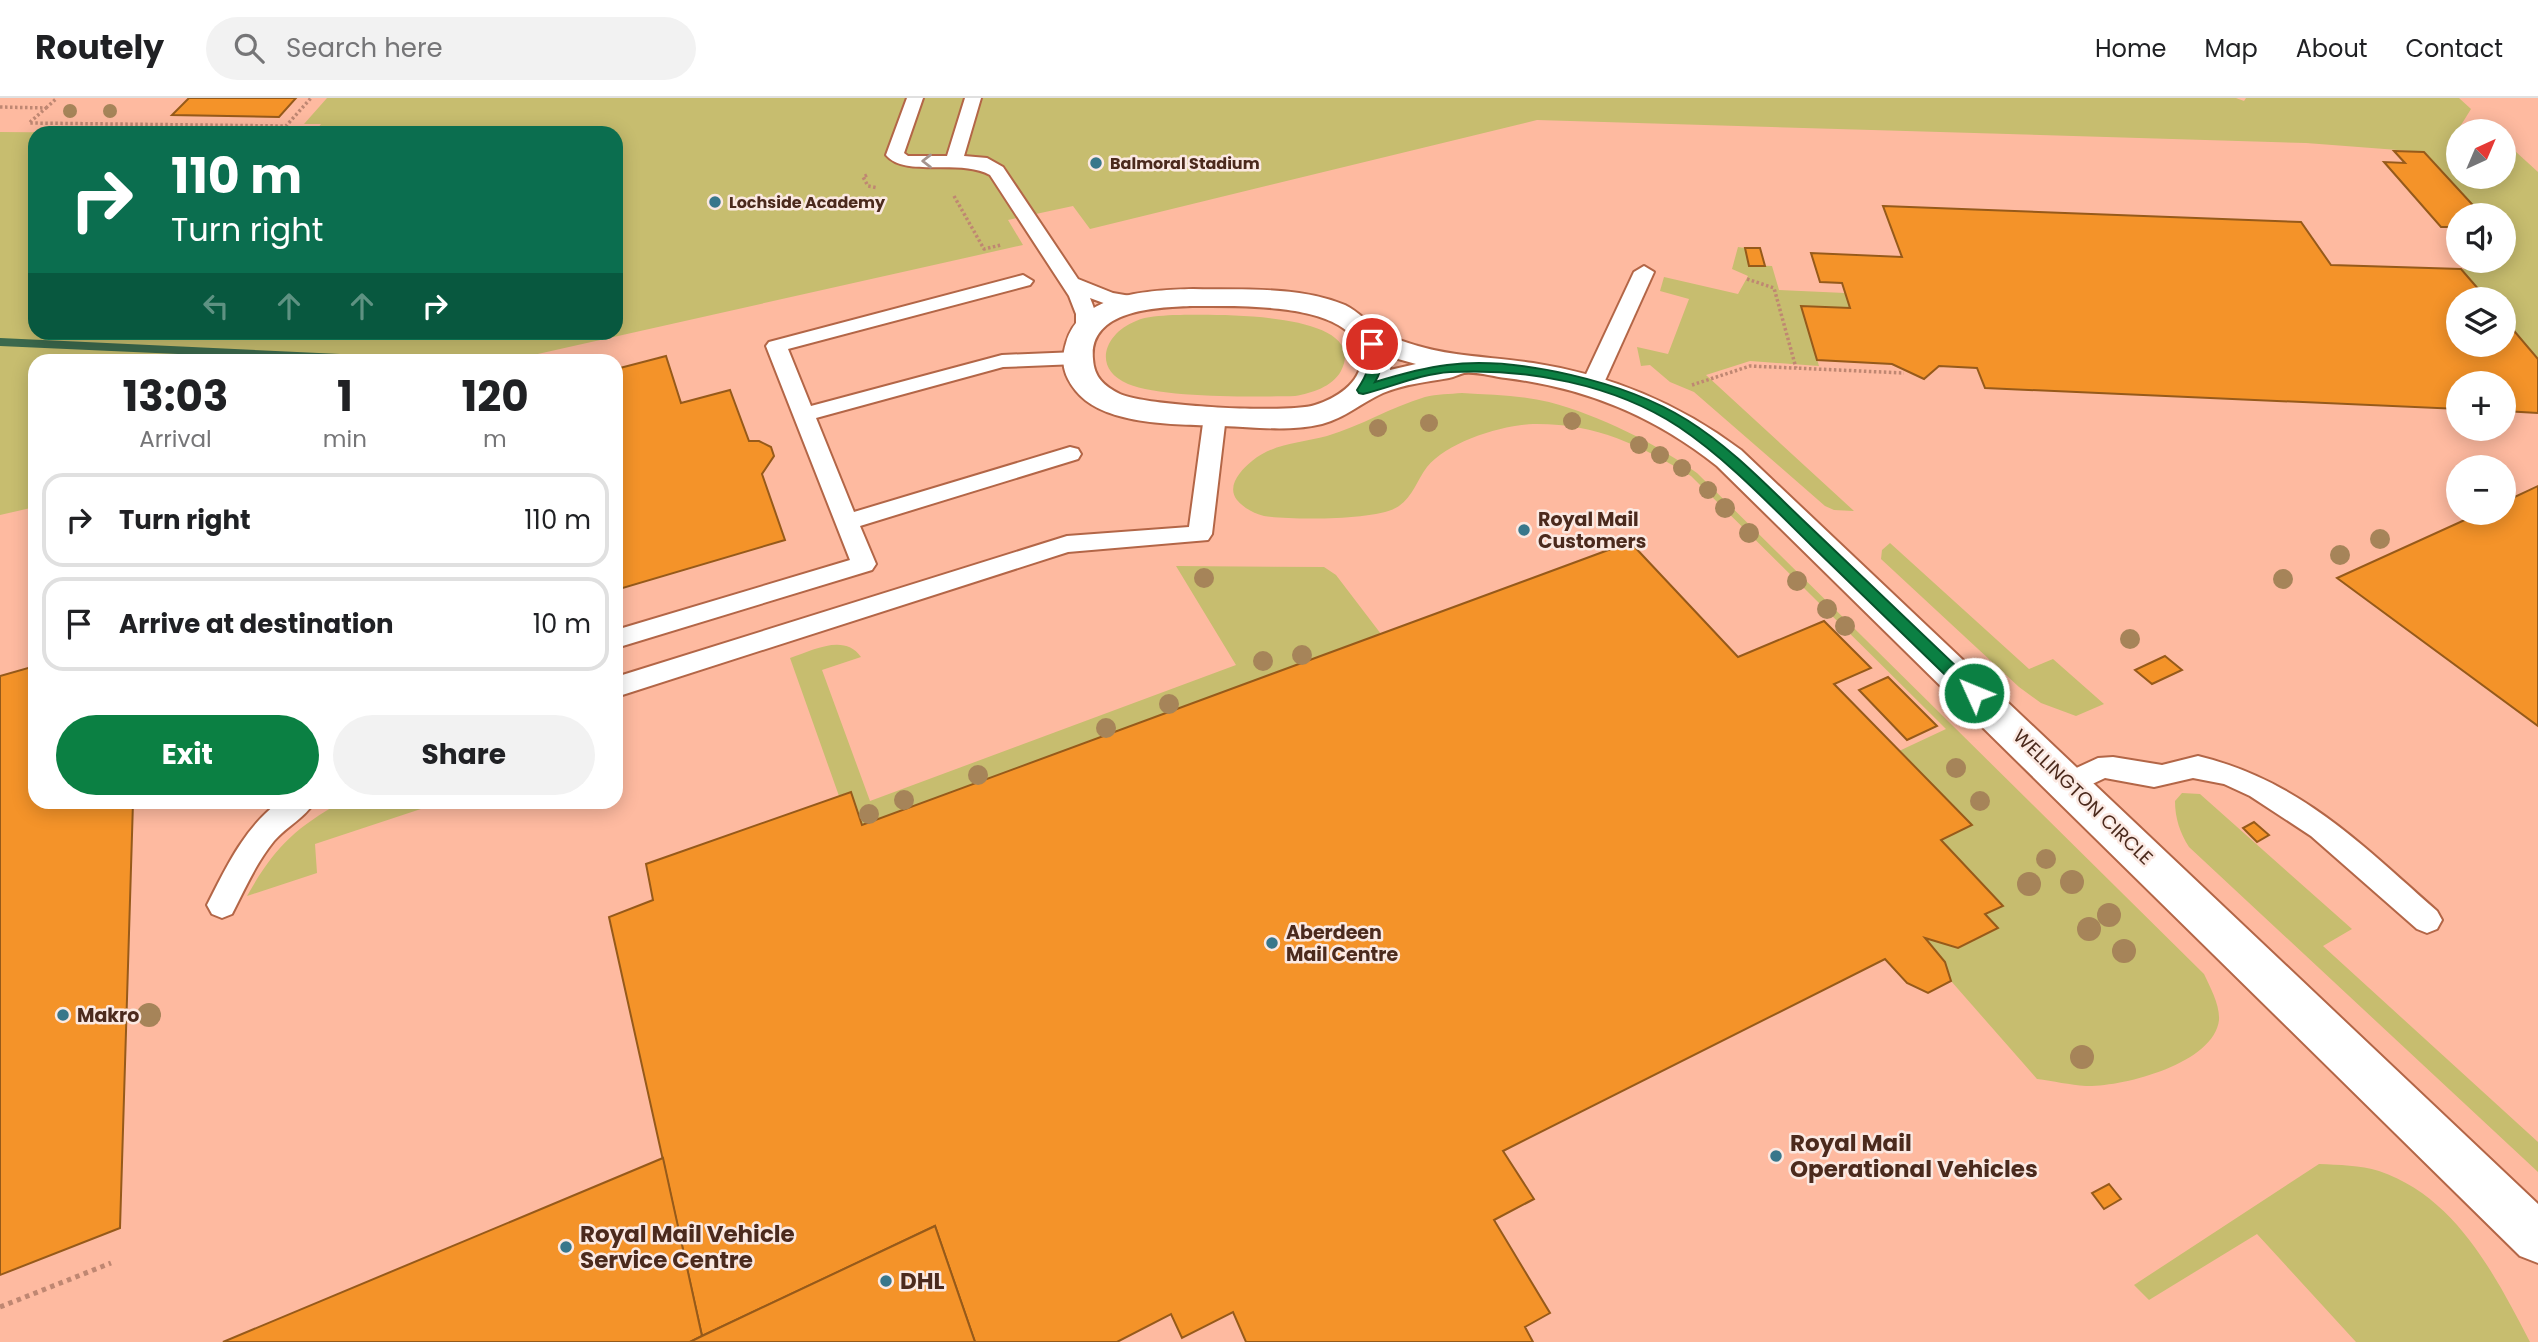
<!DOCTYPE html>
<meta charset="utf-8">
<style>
:root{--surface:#fff;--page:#f2f2f2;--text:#202124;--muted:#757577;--line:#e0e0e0;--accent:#0b8043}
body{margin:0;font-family:Poppins,sans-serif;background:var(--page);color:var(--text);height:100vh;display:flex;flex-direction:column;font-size:26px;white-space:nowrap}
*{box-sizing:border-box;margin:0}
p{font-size:23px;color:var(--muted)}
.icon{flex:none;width:38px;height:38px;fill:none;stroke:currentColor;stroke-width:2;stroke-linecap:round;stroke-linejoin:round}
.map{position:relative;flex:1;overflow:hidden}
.details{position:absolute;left:28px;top:256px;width:595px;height:455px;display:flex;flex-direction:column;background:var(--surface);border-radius:21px;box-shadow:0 4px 18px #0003}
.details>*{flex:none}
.banner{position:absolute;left:28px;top:28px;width:595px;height:214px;border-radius:21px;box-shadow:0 4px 18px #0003;background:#0b6e4f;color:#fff;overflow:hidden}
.needle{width:46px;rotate:44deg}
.buttons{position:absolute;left:2446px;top:21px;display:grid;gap:14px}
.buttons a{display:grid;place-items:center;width:70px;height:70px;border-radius:50%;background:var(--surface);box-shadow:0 4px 18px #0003;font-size:35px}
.pin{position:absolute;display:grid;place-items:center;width:60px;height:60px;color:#fff;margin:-30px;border:4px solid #fff;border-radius:50%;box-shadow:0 2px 7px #0007}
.me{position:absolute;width:77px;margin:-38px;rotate:314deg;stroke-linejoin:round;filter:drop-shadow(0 0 5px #0008)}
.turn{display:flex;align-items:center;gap:24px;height:147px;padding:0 28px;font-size:32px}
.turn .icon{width:91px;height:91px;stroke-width:2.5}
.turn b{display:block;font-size:49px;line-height:60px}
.lanes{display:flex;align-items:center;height:66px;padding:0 28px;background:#0003;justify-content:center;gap:35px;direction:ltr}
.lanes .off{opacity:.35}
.eta{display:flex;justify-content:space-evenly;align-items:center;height:119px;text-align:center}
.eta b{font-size:42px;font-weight:700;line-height:49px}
.cta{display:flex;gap:14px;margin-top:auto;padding:14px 28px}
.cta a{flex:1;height:80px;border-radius:42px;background:var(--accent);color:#fff;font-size:28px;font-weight:700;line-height:80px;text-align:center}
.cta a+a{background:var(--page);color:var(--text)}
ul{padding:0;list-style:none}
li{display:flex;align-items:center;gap:21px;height:94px;margin:0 14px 10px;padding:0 14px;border:4px solid var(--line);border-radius:21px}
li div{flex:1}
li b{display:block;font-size:26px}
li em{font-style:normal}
header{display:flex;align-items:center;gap:42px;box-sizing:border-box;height:98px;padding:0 35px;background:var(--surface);border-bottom:2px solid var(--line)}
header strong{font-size:33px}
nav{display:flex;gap:38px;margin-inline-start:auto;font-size:24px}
.search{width:490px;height:63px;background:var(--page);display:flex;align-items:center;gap:18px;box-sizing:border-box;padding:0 24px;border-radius:38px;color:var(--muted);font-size:26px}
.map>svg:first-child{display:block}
.green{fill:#c7bd6f}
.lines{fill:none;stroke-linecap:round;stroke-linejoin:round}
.stream{fill:#3b694d;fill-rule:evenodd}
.building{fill:#f49329;stroke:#965a1a;stroke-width:2}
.lane-casing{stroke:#b36647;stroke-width:4}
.street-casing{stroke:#b36647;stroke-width:4}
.path-far1{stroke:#bf8772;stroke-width:3.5;stroke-dasharray:2.5 2.5;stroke-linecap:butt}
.path{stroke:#bf8772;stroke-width:5;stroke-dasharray:4.5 4.5;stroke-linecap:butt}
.lane{fill:#fff;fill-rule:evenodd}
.street{fill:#fff;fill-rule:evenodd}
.tree{fill:#a68459}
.oneway{stroke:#a5948e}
.route{fill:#0b8043;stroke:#07532c;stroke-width:2}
.poi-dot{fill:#38778b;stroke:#fbe9e2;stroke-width:2.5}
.labels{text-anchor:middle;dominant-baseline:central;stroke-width:5;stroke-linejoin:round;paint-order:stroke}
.far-poi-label{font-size:16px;font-weight:bold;fill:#4b2a1d;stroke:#fbe9e2;text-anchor:start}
.poi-label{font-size:19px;font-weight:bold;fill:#4b2a1d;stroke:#fbe9e2;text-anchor:start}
.street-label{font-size:19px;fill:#4b2a1d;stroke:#fbe9e2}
.near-poi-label{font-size:23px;font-weight:bold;fill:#4b2a1d;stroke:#fbe9e2;text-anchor:start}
</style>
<header>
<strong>Routely</strong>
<div class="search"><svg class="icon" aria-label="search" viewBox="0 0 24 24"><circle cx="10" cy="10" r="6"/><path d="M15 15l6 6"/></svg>Search here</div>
<nav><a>Home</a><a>Map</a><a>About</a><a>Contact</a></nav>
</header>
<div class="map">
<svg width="2538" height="1244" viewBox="0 0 2538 1244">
<rect width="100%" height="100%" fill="#febaa0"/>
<g class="green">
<polygon points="327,0 2236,0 2244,3 2246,0 2459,0 2471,11 2453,40 2459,41 2459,79 2504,79 2504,43 2538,74 2538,261 2504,221 2504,201 2487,201 2461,171 2479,171 2472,163 2504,163 2504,117 2482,117 2424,54 2306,45 1537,22 1090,131 1073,108 1008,122 1023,147 511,262 35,262 35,409 0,417 0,34 116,35 35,35 35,234 616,234 616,35 314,35 321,26 304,26"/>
<polygon points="1738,149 1745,150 1750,167 1772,168 1779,192 1845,195 1850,210 1802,208 1819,268 1750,263 1706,277 1854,413 1834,412 1825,408 1694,294 1670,284 1650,267 1641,268 1637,249 1668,256 1689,201 1660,193 1664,179 1738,196 1748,178 1732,171"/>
<path d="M1173,217C1201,217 1373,210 1341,273C1332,289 1312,295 1295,298C1256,299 1161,300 1128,286C1091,270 1105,235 1136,223C1147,218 1160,218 1173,217Z"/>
<path d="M1462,295C1491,297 1521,297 1549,304C1601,318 1653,344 1697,375L2204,876C2210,889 2220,907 2219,922C2214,966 2122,989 2086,988C2070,987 2053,983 2037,981L1951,883L1945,864L1925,840L1959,850L1997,830L1985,816L2003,807L1941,742L1972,727L1899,653L1946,631L1691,378C1638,346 1595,325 1533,326C1501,327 1447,344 1427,369C1417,382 1413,398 1399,408C1379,423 1290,422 1264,418C1253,415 1244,410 1237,402C1226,388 1241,372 1252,363C1274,345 1301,345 1327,338C1361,328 1391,309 1425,299C1437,296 1450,296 1462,295Z"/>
<polygon points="1890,445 2029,571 2053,561 2104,606 2076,618 2041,605 2019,589 1881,461 1882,452"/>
<path d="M1176,468L1324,469L1336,477L1381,536L862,727L851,694L839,698L790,560C813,552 845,535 861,559L822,572L870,703L1236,567Z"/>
<path d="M2182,695L2200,696L2352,831L2323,848L2538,1044V1074L2189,749C2180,735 2175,720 2175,703Z"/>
<path d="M341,704H442L315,746L317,775L247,798C274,750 294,731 341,704Z"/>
<path d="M2319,1066C2339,1067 2360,1067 2379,1073C2456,1099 2495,1177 2530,1244H2356L2257,1136L2149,1202L2134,1187Z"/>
</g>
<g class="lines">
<polygon class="stream" points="0,240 383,258 389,262 313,262 0,248"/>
</g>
<g class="building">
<polygon points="189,0 296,0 279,19 172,17"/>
<polygon points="2394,53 2424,54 2482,117 2459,117 2459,129 2441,129 2384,64 2405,65"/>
<polygon points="1883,108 2301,124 2331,167 2461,171 2487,201 2459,201 2459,247 2504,247 2504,221 2538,261 2538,315 2504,313 2504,285 2459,285 2459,311 1985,290 1977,270 1939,268 1924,281 1892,266 1817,262 1801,208 1850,210 1842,185 1820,184 1811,155 1902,159"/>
<polygon points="1745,150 1760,150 1765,168 1749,168"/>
<polygon points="666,258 681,305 730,292 749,343 759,343 771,349 774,358 762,376 785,442 616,492 616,271"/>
<polygon points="2538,388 2538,628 2337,480 2480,415 2504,415 2504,404"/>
<polygon points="1630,444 1738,559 1824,523 1871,570 1834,586 1972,727 1941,742 2003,808 1985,816 1998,830 1958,850 1925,840 1945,864 1951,883 1928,895 1907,885 1885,861 1503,1053 1534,1101 1494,1122 1550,1215 1525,1229 1533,1244 1246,1244 1233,1214 1182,1240 1171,1216 1117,1244 975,1244 935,1128 702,1238 609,819 653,802 646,766 851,694 862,727"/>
<polygon points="2165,558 2182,572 2152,586 2135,572"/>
<polygon points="35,568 35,704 133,704 120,1130 0,1177 0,578"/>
<polygon points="1888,579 1937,628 1907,642 1859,592"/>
<polygon points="2254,724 2269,737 2257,744 2243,730"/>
<polygon points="663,1060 702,1238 690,1244 223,1244"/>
<polygon points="2109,1086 2121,1101 2104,1111 2092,1095"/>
<polygon points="935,1128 975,1244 690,1244 702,1238"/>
</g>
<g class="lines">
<g class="lane-casing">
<g id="lane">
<path d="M907,0H923L904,55L908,58H947L965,0H981L964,58L987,60L1003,69L1078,181L1113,195L1142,200L1145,204L1142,208L1109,207L1090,200C1095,212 1101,227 1093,239H1079L1076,235V216L1069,198L990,77C960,60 905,80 886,57Z"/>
<polygon points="1644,168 1654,174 1603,287 1599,292 1585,292 1581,287 1634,174"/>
<polygon points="1023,177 1033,183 1030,187 788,251 811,308 1002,257 1077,254 1084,255 1087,260 1084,265 1077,266 1003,269 816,320 854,414 1070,349 1078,351 1081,356 1078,361 860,428 876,466 872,472 616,550 616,532 850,462 766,248 769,244"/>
<polygon points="1215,311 1223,313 1226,318 1212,436 1208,442 1068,454 616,599 616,579 1067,438 1189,429 1204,318 1207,313"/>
<path d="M2198,658C2299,682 2362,747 2437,813L2442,822L2437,831L2427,835L2417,831L2311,738L2250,698L2224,686L2193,680L2154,689L2105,680L2069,697L2059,694L2055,686L2059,678L2098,660L2113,659L2162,667Z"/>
<path d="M279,704H314C306,719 286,729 274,743C256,765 245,791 232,816L222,820L212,816L207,807C226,769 245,729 279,704Z"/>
</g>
</g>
<g class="street-casing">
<path id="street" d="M1193,191C1242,192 1300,188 1345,207C1359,214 1367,224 1379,232C1389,240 1406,244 1418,248C1455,259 1495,259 1533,265C1611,277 1678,305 1741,352L2538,1106V1165L2520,1158L1717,368C1654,318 1586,290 1506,280C1494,279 1476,273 1464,275C1460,276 1454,279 1449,280C1427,284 1404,286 1383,295C1361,305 1345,320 1322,326C1288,334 1256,329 1222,328C1181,326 1105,329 1076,293C1064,278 1060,264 1066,245C1080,195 1150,192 1193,191ZM1193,208C1233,209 1360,201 1361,262C1361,285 1335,301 1315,307C1287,316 1146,308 1120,296C1104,288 1094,279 1093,261C1088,211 1160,209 1193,208ZM1391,259L1416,266L1390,272Z"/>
</g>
<g class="path-far1">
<polyline points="0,9 46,10 29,25 286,28 311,0"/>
<polyline points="46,10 57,0"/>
<polyline points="867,77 863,79 868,88 878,90"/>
<polyline points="954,98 984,151 1001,147"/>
<polyline points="1747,181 1774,190 1796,270"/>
<polyline points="1692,287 1750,268 1904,275"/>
</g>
<polyline class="path" points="0,1209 111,1165"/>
<use href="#lane" class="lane"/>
<use href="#street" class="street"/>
</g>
<g class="tree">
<circle cx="70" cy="13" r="7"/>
<circle cx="110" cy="13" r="7"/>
<circle cx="1572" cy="323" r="9"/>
<circle cx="1429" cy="325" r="9"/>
<circle cx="1378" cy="330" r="9"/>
<circle cx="1639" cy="347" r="9"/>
<circle cx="1660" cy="357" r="9"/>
<circle cx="1682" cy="370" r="9"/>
<circle cx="1708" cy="392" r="9"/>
<circle cx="1725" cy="410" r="10"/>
<circle cx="1749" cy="435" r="10"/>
<circle cx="2380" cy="441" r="10"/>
<circle cx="2340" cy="457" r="10"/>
<circle cx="1204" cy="480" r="10"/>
<circle cx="2283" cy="481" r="10"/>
<circle cx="1797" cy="483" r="10"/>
<circle cx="1827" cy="511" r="10"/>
<circle cx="1845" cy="528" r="10"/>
<circle cx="2130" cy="541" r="10"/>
<circle cx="1302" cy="557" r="10"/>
<circle cx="1263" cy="563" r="10"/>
<circle cx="1169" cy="606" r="10"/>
<circle cx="1106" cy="630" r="10"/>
<circle cx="1956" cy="670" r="10"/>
<circle cx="978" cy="677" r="10"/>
<circle cx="904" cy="702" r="10"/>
<circle cx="1980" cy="703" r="10"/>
<circle cx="869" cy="716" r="10"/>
<circle cx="2046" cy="761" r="10"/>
<circle cx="2072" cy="784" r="12"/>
<circle cx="2029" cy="786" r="12"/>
<circle cx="2109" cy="817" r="12"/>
<circle cx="2089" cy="831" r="12"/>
<circle cx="2124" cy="853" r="12"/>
<circle cx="149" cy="917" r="12"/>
<circle cx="2082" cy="959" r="12"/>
</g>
<defs><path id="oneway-chevron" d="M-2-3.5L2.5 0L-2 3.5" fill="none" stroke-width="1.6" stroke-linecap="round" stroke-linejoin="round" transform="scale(1.75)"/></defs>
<use class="oneway" href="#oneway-chevron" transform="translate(927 63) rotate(-180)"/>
<path class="route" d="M1372,242L1377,244C1384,258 1383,271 1375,284C1398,277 1422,270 1447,267C1518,258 1626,284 1687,322C1732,350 1769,390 1807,426C1864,481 1922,536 1980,591L1982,595L1980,600H1969C1917,549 1865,499 1813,449C1770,407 1728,362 1679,329C1614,286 1526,270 1450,274C1420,276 1392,289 1363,296L1359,295L1357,292C1367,277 1373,265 1366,246Z"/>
<g class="poi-dot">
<circle cx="1096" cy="65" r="7"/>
<circle cx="715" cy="104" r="7"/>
<circle cx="1524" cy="432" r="7"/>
<circle cx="1272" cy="845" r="7"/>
<circle cx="63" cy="917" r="7"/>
<circle cx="1776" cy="1058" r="7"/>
<circle cx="566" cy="1149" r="7"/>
<circle cx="886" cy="1183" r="7"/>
</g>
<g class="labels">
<g class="far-poi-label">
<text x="1110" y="65">Balmoral Stadium</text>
<text x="729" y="104">Lochside Academy</text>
</g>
<g class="poi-label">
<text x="1538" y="421">Royal Mail<tspan x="1538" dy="22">Customers</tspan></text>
<text x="1286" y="834">Aberdeen<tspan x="1286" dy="22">Mail Centre</tspan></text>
<text x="77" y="917">Makro</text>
</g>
<g class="street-label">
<text transform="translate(2083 699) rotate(44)">WELLINGTON CIRCLE</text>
</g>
<g class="near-poi-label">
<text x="1790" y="1045">Royal Mail<tspan x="1790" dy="26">Operational Vehicles</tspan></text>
<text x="580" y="1136">Royal Mail Vehicle<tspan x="580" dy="26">Service Centre</tspan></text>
<text x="900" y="1183">DHL</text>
</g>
</g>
</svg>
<div class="buttons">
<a><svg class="needle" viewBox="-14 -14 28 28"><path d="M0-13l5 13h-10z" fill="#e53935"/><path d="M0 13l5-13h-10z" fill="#757577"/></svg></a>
<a><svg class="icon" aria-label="sound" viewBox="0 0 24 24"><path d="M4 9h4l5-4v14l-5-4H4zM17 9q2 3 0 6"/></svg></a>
<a><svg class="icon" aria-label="layers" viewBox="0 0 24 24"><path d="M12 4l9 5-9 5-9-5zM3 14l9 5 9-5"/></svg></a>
<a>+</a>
<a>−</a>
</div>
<div class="pin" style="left:1372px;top:246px;background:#d93025"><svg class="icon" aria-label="arrive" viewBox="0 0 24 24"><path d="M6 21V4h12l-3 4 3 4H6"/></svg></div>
<svg class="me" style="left:1974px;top:595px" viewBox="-20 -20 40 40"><circle r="17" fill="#0b8043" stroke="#fff" stroke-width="3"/><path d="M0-11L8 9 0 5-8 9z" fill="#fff"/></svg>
<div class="banner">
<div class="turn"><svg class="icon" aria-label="right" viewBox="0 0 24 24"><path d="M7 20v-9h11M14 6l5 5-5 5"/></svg><div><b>110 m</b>Turn right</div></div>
<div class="lanes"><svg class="icon off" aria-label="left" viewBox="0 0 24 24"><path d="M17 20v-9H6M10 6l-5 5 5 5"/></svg><svg class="icon off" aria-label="ahead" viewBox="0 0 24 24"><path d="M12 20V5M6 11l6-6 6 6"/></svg><svg class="icon off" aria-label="ahead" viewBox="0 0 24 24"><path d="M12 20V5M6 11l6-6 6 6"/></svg><svg class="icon" aria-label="right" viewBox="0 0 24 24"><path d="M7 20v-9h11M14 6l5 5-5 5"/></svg></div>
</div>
<section class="details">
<div class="eta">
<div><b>13:03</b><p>Arrival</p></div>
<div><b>1</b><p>min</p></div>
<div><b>120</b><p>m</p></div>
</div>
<ul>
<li><svg class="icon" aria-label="right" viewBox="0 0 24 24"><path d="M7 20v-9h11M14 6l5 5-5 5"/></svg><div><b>Turn right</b></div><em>110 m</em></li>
<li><svg class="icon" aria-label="arrive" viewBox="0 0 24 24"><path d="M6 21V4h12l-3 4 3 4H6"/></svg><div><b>Arrive at destination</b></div><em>10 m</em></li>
</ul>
<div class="cta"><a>Exit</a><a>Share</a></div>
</section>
</div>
